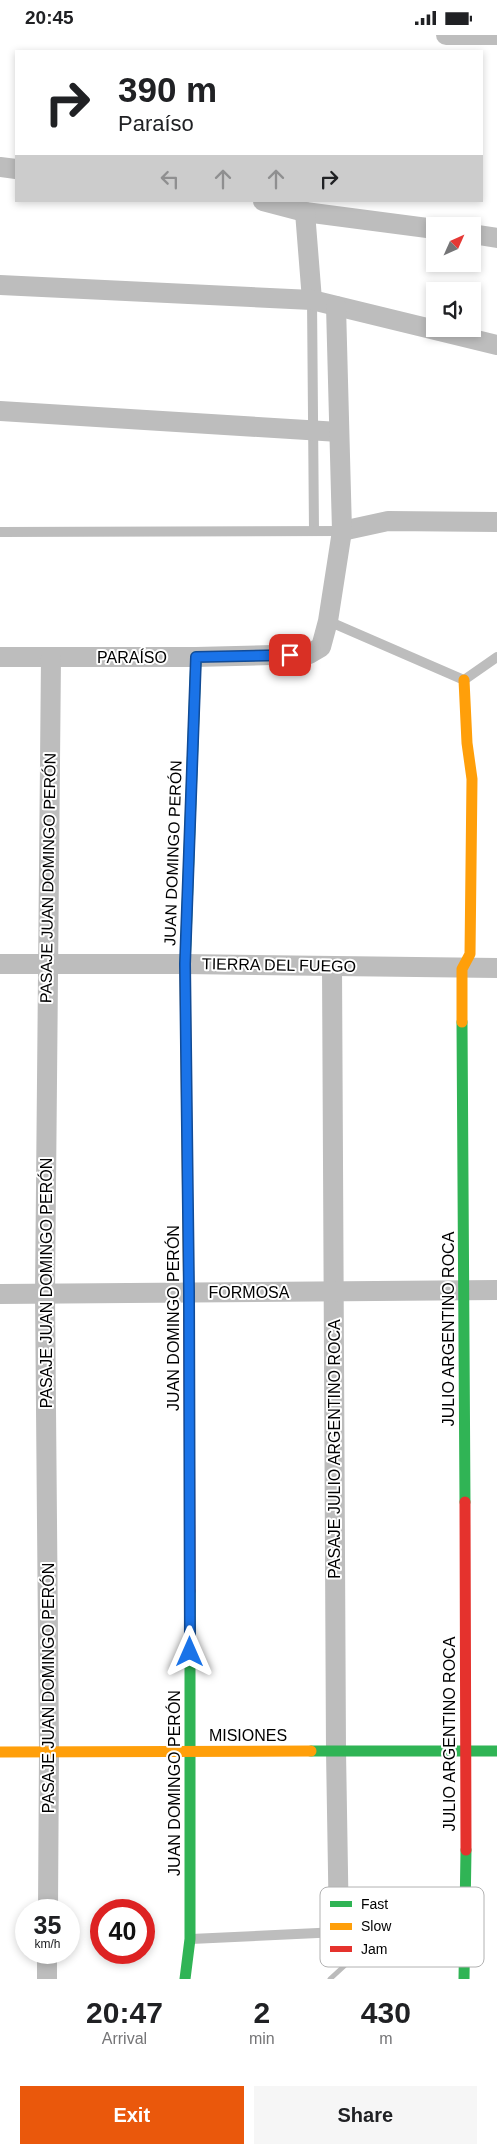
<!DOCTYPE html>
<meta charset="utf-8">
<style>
:root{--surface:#fff;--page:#f6f6f6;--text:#202124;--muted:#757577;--accent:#ea580c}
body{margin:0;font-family:Arial,sans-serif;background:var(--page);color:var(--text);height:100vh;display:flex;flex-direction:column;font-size:19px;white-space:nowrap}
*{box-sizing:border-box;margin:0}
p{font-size:16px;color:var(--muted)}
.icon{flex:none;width:28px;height:28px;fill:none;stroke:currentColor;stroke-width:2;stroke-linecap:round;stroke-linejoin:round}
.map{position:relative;height:1944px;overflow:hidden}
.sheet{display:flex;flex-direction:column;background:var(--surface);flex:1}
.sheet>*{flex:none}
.top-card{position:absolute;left:15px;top:15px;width:468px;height:152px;border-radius:0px;box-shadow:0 2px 8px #0003;background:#fff;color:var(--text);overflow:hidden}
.needle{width:32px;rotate:45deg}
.tools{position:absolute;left:426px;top:182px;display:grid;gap:10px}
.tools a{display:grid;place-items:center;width:55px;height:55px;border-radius:0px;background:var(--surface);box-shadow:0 2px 8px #0003;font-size:25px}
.speed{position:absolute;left:15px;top:1864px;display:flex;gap:10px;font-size:25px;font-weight:700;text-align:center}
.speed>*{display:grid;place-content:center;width:65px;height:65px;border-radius:50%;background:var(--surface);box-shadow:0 2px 8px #0003;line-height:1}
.speed small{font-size:12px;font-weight:400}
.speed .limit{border:8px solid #d22;background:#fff;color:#111}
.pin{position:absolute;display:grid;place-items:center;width:42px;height:42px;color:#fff;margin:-21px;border-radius:10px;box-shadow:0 2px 8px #0006}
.me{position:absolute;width:55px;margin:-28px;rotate:0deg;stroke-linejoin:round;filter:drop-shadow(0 0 4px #0008)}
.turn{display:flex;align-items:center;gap:18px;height:105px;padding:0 20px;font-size:22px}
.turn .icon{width:65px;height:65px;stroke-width:2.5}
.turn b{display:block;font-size:35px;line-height:42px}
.lanes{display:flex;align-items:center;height:48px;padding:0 20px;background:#0003;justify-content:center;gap:25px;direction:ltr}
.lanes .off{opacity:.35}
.eta{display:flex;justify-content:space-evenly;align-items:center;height:85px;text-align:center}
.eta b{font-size:30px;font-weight:600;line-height:35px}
.cta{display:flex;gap:10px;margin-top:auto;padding:10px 20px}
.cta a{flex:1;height:58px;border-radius:0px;background:var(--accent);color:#fff;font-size:20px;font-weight:600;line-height:58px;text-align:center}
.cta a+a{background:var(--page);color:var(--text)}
.status{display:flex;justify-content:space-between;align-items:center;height:35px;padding:0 25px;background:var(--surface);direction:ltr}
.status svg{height:14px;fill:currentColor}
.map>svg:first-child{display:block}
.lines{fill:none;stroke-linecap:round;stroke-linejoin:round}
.stream{stroke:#bbb;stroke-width:5}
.lane{stroke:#bdbdbd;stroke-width:10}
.street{stroke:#bdbdbd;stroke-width:20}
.fast{stroke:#30b455;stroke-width:11}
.slow{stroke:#ff9f0a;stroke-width:11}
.jam{stroke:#e5322d;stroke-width:11}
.route-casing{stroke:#114b97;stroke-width:12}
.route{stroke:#1a73e8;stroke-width:9}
.labels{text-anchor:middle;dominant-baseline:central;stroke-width:4;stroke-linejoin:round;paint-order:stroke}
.street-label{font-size:16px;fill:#000;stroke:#fff}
.key{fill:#fff;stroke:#b2b2b2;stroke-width:1}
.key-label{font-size:14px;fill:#000}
</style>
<div class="status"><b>20:45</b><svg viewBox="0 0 49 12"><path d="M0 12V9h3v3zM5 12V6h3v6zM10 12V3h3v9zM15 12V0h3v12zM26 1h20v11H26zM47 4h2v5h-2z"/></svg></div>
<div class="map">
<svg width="497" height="1944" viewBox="0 0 497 1944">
<rect width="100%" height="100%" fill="#fff"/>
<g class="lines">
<polyline class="stream" points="330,1944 367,1910 428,1878 454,1880"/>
<g class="lane">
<polyline points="312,265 314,496"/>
<polyline points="0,497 342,496"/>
<polyline points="328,586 464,645 497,622"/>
<polyline points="191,1904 339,1897"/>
</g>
<g class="street">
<polyline points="446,0 497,0"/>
<polyline points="0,132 16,134"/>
<polyline points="263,166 305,177 435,194"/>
<polyline points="305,177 312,265"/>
<polyline points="472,199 497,203"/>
<polyline points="0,250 312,265 497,310"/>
<polyline points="0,376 339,397"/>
<polyline points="342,496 388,486 497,487"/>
<polyline points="0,622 196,622 309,619 321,612 328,586 342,496 336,271"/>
<polyline points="0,929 185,929 497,933"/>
<polyline points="332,931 336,1716 339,1897"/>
<polyline points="0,1259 497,1255"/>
<polyline points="48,1875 49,1716 45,1258 51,622"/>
<polyline points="47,1944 47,1918"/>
</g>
<g class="fast">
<polyline points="185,932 196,622"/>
<polyline points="462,987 465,1467"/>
<polyline points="311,1716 497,1716"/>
<polyline points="185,1944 190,1904 190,1556"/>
<polyline points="464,1944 466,1815"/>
</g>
<g class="slow">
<polyline points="185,932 189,1285"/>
<polyline points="462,987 462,934 470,919 472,744 467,708 464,645"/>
<polyline points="0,1717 311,1716"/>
</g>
<g class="jam">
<polyline points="189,1285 190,1556"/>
<polyline points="465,1467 466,1815"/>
</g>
</g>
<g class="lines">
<g class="route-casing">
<polyline id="route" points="190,1617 189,1257 185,929 196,622 290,620"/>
</g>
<use href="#route" class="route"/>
</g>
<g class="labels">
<g class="street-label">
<text x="132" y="622">PARAÍSO</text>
<text transform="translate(173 818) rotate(-88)">JUAN DOMINGO PERÓN</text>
<text transform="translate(48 843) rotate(-89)">PASAJE JUAN DOMINGO PERÓN</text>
<text transform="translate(279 930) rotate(1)">TIERRA DEL FUEGO</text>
<text transform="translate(46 1248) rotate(-90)">PASAJE JUAN DOMINGO PERÓN</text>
<text x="249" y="1257">FORMOSA</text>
<text transform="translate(173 1283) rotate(-90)">JUAN DOMINGO PERÓN</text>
<text transform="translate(448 1294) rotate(-90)">JULIO ARGENTINO ROCA</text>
<text transform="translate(334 1414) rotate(-90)">PASAJE JULIO ARGENTINO ROCA</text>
<text transform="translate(48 1653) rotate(-90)">PASAJE JUAN DOMINGO PERÓN</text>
<text transform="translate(449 1699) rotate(-90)">JULIO ARGENTINO ROCA</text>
<text x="248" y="1700">MISIONES</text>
<text transform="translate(174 1748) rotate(-90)">JUAN DOMINGO PERÓN</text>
</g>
</g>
<rect x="320" y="1852" width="164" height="80" rx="8" class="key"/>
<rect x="330" y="1866" width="22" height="6" fill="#30b455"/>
<rect x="330" y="1888" width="22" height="7" fill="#ff9f0a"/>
<rect x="330" y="1911" width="22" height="6" fill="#e5322d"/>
<g class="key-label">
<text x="361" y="1874">Fast</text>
<text x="361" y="1896">Slow</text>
<text x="361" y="1919">Jam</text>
</g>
</svg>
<div class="tools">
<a><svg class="needle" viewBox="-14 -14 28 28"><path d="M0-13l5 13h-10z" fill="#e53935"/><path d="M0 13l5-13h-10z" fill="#757577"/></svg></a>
<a><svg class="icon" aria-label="sound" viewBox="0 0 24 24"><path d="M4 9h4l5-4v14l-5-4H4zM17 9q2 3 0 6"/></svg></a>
</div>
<div class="speed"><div>35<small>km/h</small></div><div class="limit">40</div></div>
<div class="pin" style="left:290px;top:620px;background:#d93025"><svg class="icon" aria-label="arrive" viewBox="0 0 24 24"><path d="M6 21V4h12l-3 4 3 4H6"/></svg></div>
<svg class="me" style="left:190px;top:1617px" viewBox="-20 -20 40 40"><path d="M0-17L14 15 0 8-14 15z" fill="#1a73e8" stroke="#fff" stroke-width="4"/></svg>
<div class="top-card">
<div class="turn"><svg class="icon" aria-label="right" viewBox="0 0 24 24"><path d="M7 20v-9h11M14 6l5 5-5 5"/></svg><div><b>390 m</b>Paraíso</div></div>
<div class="lanes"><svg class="icon off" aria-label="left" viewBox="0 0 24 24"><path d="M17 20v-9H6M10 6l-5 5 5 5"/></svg><svg class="icon off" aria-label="ahead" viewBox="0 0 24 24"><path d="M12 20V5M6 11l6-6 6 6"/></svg><svg class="icon off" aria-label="ahead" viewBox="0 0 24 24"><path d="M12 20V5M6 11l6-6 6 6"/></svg><svg class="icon" aria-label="right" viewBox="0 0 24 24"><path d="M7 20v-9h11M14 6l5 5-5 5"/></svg></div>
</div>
</div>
<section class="sheet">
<div class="eta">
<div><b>20:47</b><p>Arrival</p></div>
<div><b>2</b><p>min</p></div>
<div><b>430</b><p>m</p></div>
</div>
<div class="cta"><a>Exit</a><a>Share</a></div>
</section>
